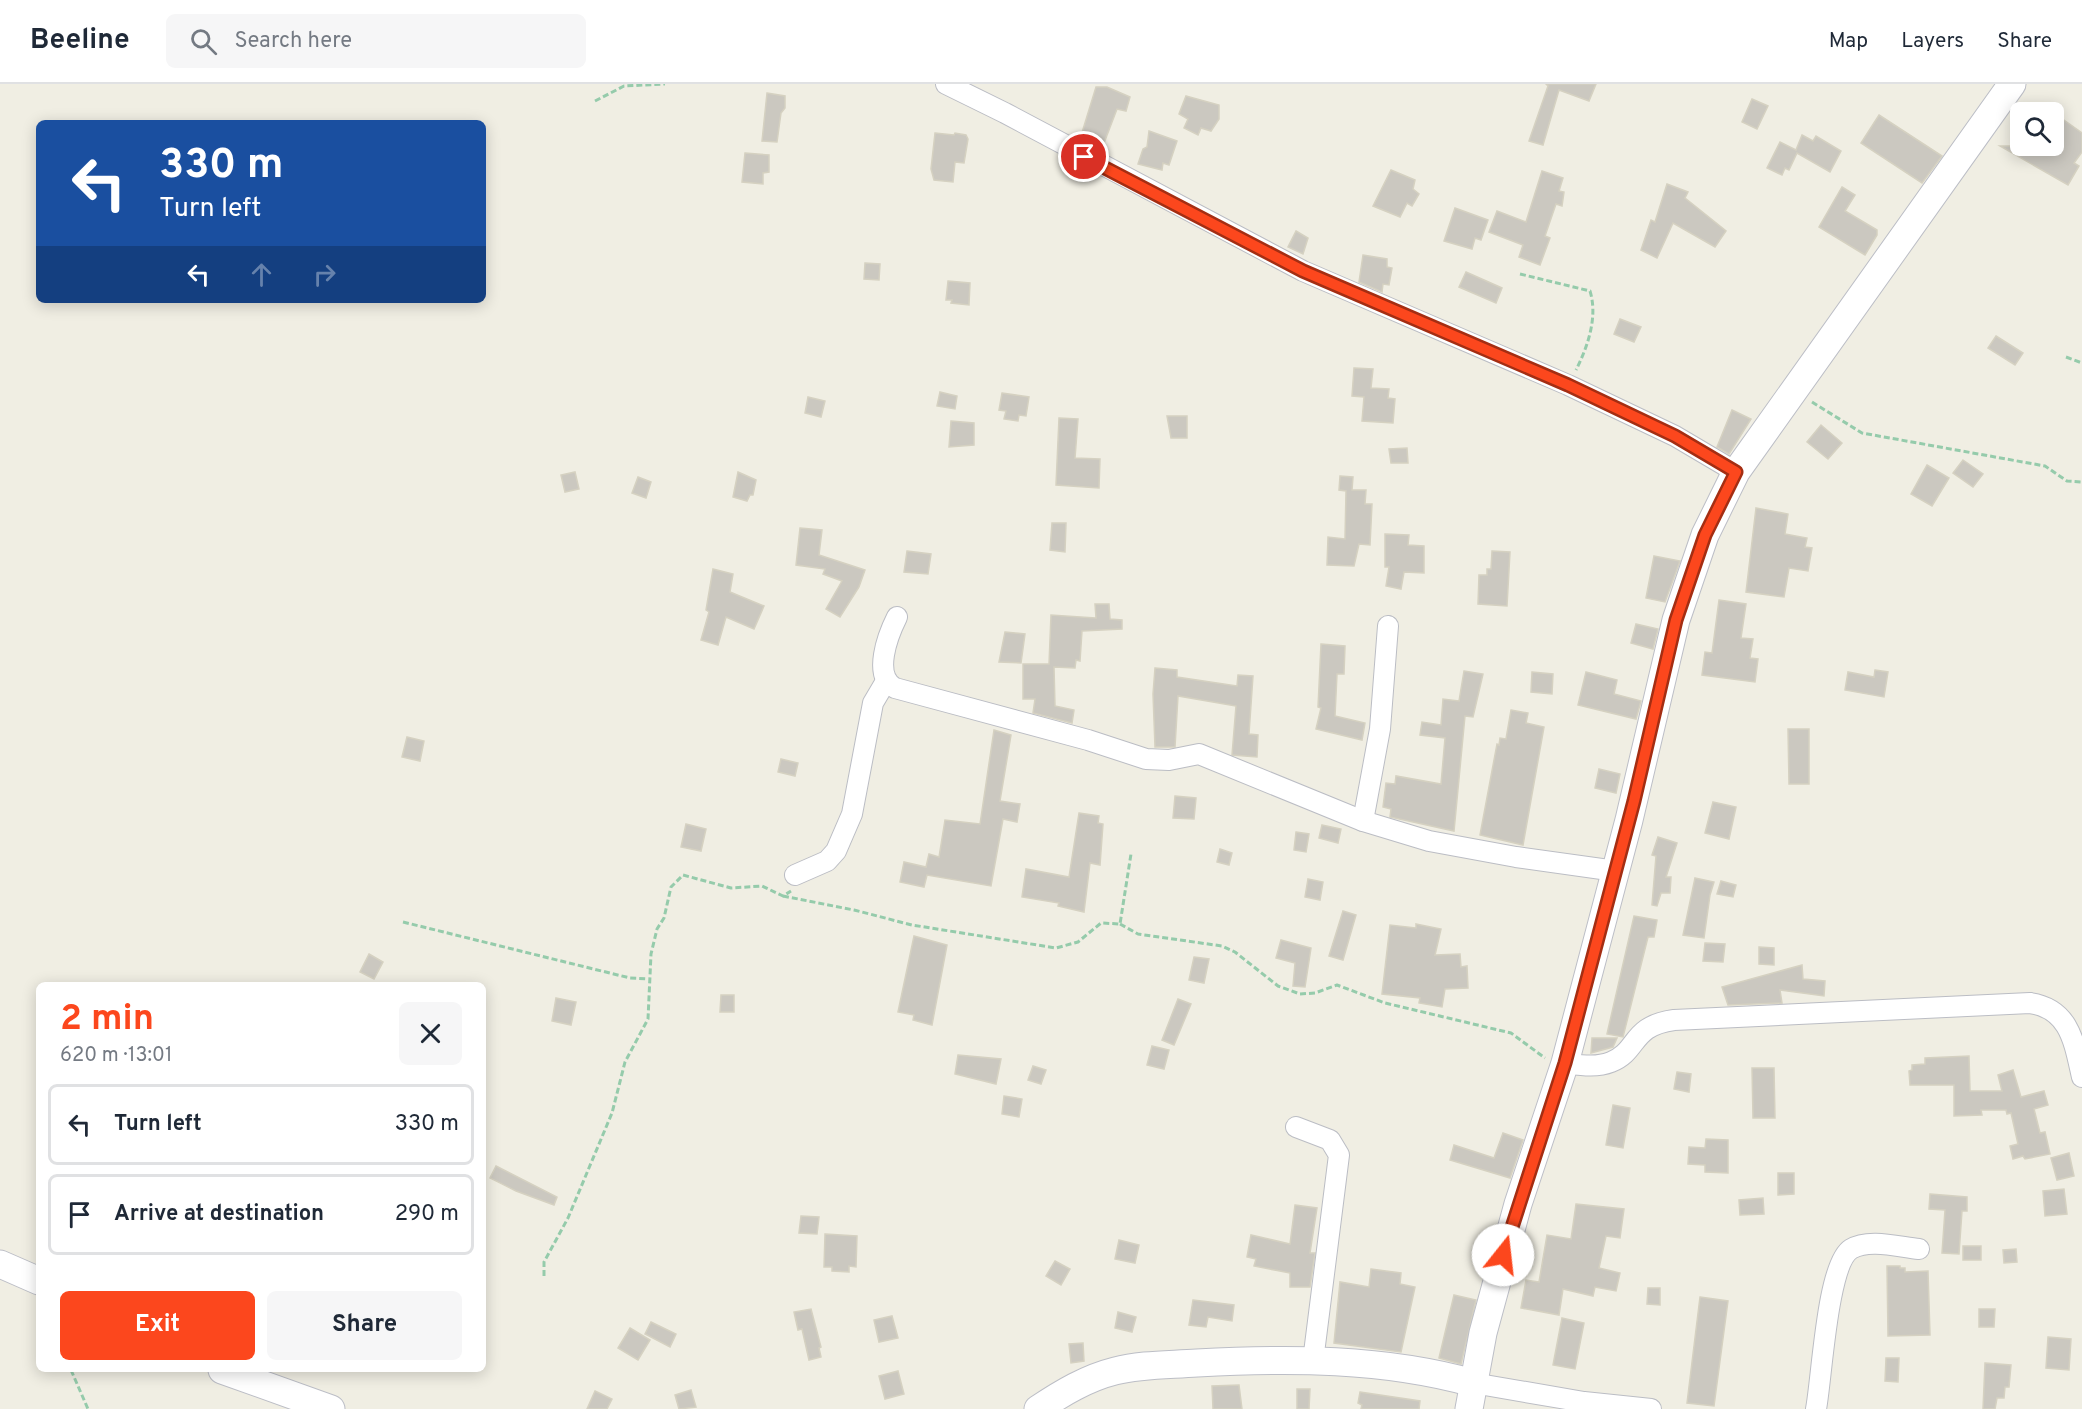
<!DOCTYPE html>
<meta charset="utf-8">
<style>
:root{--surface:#fff;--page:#f6f6f7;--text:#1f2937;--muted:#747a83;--line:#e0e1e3;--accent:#fc471d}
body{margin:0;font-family:Overpass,sans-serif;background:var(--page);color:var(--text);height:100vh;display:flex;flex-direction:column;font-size:22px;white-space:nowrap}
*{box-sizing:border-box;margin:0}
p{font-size:20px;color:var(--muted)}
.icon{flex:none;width:33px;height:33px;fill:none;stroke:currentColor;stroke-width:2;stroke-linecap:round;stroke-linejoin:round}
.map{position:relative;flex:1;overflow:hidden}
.details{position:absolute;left:36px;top:898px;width:450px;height:390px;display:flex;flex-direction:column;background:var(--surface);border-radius:9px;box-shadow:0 3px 15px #0003}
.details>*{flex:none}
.guide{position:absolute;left:36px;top:36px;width:450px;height:183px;border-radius:9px;box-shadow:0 3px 15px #0003;background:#1a4fa0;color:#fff;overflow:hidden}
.controls{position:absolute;left:2010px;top:18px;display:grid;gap:12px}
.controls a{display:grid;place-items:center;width:54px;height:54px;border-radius:9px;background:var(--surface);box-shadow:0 3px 15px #0003;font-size:30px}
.pin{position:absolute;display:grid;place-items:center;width:51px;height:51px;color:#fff;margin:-26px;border:3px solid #fff;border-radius:50%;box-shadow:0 2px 6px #0007}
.me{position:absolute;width:66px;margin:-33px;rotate:16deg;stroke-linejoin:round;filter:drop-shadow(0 0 4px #0008)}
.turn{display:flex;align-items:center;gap:21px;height:126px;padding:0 24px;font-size:27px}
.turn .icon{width:78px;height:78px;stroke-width:2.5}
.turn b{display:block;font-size:42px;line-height:51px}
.lanes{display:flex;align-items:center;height:57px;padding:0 24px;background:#0003;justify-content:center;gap:30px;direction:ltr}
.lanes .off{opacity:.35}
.round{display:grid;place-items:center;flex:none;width:63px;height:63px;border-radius:9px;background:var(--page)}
.summary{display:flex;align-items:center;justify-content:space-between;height:102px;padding:0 24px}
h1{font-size:36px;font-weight:700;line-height:45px;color:var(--accent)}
.button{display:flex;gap:12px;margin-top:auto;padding:12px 24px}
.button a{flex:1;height:69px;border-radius:9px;background:var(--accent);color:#fff;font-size:24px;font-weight:700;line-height:69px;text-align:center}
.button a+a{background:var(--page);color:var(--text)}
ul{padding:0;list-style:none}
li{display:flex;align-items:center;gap:18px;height:81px;margin:0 12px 9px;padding:0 12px;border:3px solid var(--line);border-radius:9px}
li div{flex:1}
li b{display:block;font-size:22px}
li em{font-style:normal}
header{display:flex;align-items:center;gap:36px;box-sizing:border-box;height:84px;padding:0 30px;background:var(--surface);border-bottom:2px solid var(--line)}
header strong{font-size:28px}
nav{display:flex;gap:33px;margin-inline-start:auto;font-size:21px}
.search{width:420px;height:54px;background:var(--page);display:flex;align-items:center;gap:15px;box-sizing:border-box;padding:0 21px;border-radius:9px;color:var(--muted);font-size:22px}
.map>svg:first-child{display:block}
.building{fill:#cbc8c0;stroke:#d5d1c1;stroke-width:1.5}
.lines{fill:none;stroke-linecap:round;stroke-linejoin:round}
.street-casing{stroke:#bbbdc4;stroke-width:22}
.secondary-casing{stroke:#bcbec6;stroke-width:29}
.path{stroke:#95cbab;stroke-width:3;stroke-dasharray:6 3;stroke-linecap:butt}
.street{stroke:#fff;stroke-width:20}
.secondary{stroke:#fff;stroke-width:27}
.route-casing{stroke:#a42e13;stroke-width:15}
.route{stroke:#fc471d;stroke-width:10}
</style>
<header>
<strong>Beeline</strong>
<div class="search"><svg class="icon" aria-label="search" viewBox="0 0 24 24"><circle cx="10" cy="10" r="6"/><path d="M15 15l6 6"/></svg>Search here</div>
<nav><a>Map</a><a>Layers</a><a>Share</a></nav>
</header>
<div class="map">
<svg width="2082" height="1325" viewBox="0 0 2082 1325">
<rect width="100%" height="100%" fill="#f0eee3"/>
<g class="building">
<polygon points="1546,0 1596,0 1589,17 1559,6 1543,61 1529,57 1548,2"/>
<polygon points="1096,3 1107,3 1130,13 1126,27 1117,25 1104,59 1100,58 1100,65 1080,55"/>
<polygon points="767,9 785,12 785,24 781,29 777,58 762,57"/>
<polygon points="1186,12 1219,21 1219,35 1211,47 1201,44 1198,51 1184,44 1188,35 1179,30"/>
<polygon points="1752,15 1768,22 1757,45 1742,38"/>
<polygon points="2054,29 2082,49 2082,68 2074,79 2079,82 2068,101 2000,62 2054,62"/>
<polygon points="1879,31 1942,72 1922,99 1861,59"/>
<polygon points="1149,47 1177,57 1169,81 1163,79 1162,86 1138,80 1143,65 1147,63"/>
<polygon points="935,49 954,51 955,49 966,51 968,55 964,79 955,78 953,98 934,96 931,85"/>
<polygon points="1802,51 1813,57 1816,52 1841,67 1830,88 1797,69 1789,86 1785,84 1782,91 1767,84 1780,58 1796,66"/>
<polygon points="745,69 769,71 769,88 763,89 763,100 742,98"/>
<polygon points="1391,86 1415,96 1413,105 1419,110 1412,122 1407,119 1400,133 1373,122"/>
<polygon points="1542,87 1563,94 1559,107 1564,108 1562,122 1556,120 1545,152 1550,154 1540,181 1519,173 1523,161 1489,148 1497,127 1526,138"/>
<polygon points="1667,100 1688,108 1685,114 1726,147 1715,163 1673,139 1657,174 1641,166 1651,136 1655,138"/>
<polygon points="1842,103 1855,111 1845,127 1877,146 1877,151 1865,171 1819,143"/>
<polygon points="1455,124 1488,136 1481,156 1475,154 1472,165 1444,157"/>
<polygon points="1296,147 1308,154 1303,170 1288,163"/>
<polygon points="1363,171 1387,175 1387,183 1392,184 1389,201 1383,200 1382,208 1359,198"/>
<polygon points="865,179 880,180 879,196 864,195"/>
<polygon points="1466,188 1502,204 1496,219 1459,203"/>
<polygon points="948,197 970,199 969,221 951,219 952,216 946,216"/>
<polygon points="1620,235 1641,243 1634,258 1614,250"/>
<polygon points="1996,252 2023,269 2015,281 1988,264"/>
<polygon points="1354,284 1373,285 1371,304 1389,305 1388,314 1395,315 1393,339 1362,337 1364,313 1352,312"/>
<polygon points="940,308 957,312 955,325 937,322"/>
<polygon points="1002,309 1029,313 1026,332 1019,331 1018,337 1004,335 1006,327 999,326"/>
<polygon points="808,313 825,317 821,333 805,329"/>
<polygon points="1732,326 1751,335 1729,370 1717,363"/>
<polygon points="1167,332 1187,332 1187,354 1171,354"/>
<polygon points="1059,334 1078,335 1075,374 1100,375 1099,404 1056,401"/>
<polygon points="951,337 974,339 974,361 949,363"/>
<polygon points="1821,341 1842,359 1828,375 1807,358"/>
<polygon points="1407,364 1408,379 1391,379 1389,365"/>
<polygon points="1963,376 1983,390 1973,403 1953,389"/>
<polygon points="1927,381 1949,394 1932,422 1911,410"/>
<polygon points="575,388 579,405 565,408 561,391"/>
<polygon points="738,388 756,396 753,411 750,411 747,417 733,413"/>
<polygon points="1340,392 1353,393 1352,406 1366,406 1365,420 1372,420 1370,461 1359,460 1354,482 1327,481 1328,453 1345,455 1346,407 1339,406"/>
<polygon points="638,393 651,398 646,414 632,409"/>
<polygon points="1756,424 1788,430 1785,450 1807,454 1805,463 1812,464 1808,487 1789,484 1784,513 1746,508"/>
<polygon points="1052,439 1066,439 1065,468 1050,466"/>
<polygon points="800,444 822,446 819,471 865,486 859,503 840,533 826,525 842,497 823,490 825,485 796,481"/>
<polygon points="1385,450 1409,451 1408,461 1424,462 1424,489 1404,488 1401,505 1386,502 1389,483 1385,483"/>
<polygon points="907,467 931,470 928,490 904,488"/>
<polygon points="1492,467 1510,468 1507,522 1478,520 1479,491 1487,491 1487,485 1491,485"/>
<polygon points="1654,472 1680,477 1665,518 1646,514"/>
<polygon points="713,485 733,490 730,508 764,522 754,545 726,533 718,561 701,556 709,528 706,526"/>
<polygon points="1719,516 1746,520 1741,554 1753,555 1750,574 1758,575 1755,598 1702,591 1705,568 1712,569"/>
<polygon points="1095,520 1109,520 1110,535 1122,536 1122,545 1082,547 1080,577 1076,576 1075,584 1054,583 1055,622 1074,626 1072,639 1033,629 1035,615 1023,615 1023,580 1049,580 1051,531 1096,534"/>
<polygon points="1636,540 1658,545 1653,565 1631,559"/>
<polygon points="1005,548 1025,550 1021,579 999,578"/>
<polygon points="1321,560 1345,562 1344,590 1337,590 1335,632 1365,639 1362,656 1316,645 1321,624 1318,623"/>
<polygon points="1155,584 1177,586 1177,593 1237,602 1238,591 1253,592 1249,650 1258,651 1257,673 1232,671 1236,622 1178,612 1175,663 1155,663 1153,610"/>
<polygon points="1875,586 1888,588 1884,613 1845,606 1848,588 1874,593"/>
<polygon points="1464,587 1483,590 1473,633 1465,632 1454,747 1390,733 1391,725 1383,723 1386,699 1395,700 1396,692 1441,700 1445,654 1420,651 1422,638 1441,641 1443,615 1459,617"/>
<polygon points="1532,588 1553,590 1552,610 1531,608"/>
<polygon points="1586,588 1617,596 1614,610 1641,617 1636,635 1578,621"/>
<polygon points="1511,626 1528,629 1526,639 1544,643 1523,761 1480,751 1497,660 1499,661 1500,654 1506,655"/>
<polygon points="1788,645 1809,645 1809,700 1789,700"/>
<polygon points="994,646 1011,651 1000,717 1020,720 1017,738 1003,735 991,802 927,791 924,803 900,798 904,778 926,783 929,770 939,773 945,736 980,740"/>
<polygon points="407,653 424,657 420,677 402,673"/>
<polygon points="781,675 798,679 795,692 778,688"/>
<polygon points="1599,685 1620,690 1616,709 1595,704"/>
<polygon points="1175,712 1196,714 1194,735 1173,734"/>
<polygon points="1713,718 1736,723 1729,755 1705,749"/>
<polygon points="1079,729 1099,732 1098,739 1103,740 1100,781 1090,779 1084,828 1058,822 1059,819 1022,813 1026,785 1069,793"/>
<polygon points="686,740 706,745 701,767 681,763"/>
<polygon points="1322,741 1341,745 1338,759 1319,754"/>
<polygon points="1296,748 1309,750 1306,768 1294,766"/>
<polygon points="1658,753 1677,759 1666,793 1671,793 1670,809 1661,809 1657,822 1652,821 1656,772 1652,771"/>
<polygon points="1220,765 1232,769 1229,781 1217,778"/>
<polygon points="1695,794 1714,798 1710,811 1704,854 1683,851"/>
<polygon points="1308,795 1323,798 1320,816 1305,813"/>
<polygon points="1721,797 1736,801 1733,813 1717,810"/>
<polygon points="1343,827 1356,831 1343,876 1329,872"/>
<polygon points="1634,832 1657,836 1654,853 1648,853 1623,953 1607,950"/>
<polygon points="1416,840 1441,845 1435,871 1460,870 1461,883 1467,882 1468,904 1445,905 1442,923 1419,919 1420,914 1382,910 1390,841 1416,844"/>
<polygon points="914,852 947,861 932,941 913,936 914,931 898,928"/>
<polygon points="1281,856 1311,864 1305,903 1293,902 1295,879 1276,874"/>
<polygon points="1705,859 1725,860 1723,878 1703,877"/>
<polygon points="1759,863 1774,864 1774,881 1759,880"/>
<polygon points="369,870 383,878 374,895 360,888"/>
<polygon points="1194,873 1209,875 1204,899 1189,896"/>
<polygon points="1802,881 1803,895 1825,897 1824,912 1780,906 1782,919 1728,921 1722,903"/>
<polygon points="721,911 734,911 734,928 720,928"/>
<polygon points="556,914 576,918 571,941 552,937"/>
<polygon points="1178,915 1191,920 1174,961 1162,956"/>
<polygon points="1592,954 1617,954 1613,963 1591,969"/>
<polygon points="1152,962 1169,966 1164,985 1147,981"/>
<polygon points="958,971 1001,975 996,1000 955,990"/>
<polygon points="1969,972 1970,1007 2002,1007 1998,991 2013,986 2021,1013 2044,1007 2048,1021 2034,1025 2040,1049 2045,1048 2050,1070 2025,1075 2023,1072 2013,1075 2010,1062 2018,1060 2011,1029 2007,1030 2006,1026 1981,1026 1982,1031 1954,1032 1954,1001 1910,1001 1909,987 1912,986 1912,981 1925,980 1925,974"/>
<polygon points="1033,982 1046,986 1041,1000 1028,996"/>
<polygon points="1752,984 1774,984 1775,1034 1753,1034"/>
<polygon points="1677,988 1691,990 1689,1008 1674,1005"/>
<polygon points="1004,1012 1022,1015 1019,1033 1002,1030"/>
<polygon points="1613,1021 1630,1024 1623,1064 1606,1061"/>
<polygon points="1503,1049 1523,1056 1510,1094 1450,1076 1454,1061 1494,1074"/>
<polygon points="1706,1055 1728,1056 1728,1089 1705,1088 1705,1081 1688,1080 1689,1063 1705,1064"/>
<polygon points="2069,1069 2074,1092 2057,1096 2051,1074"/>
<polygon points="496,1082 557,1113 554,1121 516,1107 490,1094"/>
<polygon points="1778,1089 1794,1089 1794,1110 1778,1111"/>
<polygon points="2064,1105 2067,1130 2045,1132 2043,1107"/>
<polygon points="1930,1110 1967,1113 1967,1127 1962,1127 1959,1170 1942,1169 1945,1126 1929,1125"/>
<polygon points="1763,1114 1764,1130 1740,1131 1739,1116"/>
<polygon points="1576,1120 1624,1125 1620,1154 1606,1152 1599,1184 1620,1189 1616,1207 1595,1203 1593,1212 1563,1205 1559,1231 1521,1224 1526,1196 1539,1198 1547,1151 1571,1155"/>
<polygon points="1295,1121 1317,1124 1310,1169 1315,1169 1310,1203 1290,1203 1290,1189 1254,1182 1256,1175 1247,1173 1251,1151 1290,1160"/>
<polygon points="801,1132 819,1133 817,1150 799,1149"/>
<polygon points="825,1150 857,1152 856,1183 849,1182 849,1188 832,1187 832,1183 824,1183"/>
<polygon points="1119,1156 1139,1161 1135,1179 1115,1175"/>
<rect x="1963" y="1162" width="18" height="14"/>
<polygon points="2016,1165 2017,1178 2004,1179 2003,1166"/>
<polygon points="1055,1177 1070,1185 1061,1201 1046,1192"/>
<polygon points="1887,1182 1900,1182 1900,1184 1905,1184 1905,1188 1928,1187 1930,1251 1888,1252"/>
<polygon points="1371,1185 1401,1189 1400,1200 1415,1203 1401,1268 1334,1259 1340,1198 1369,1203"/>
<polygon points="1648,1204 1660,1204 1660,1221 1647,1220"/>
<polygon points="1454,1211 1476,1216 1461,1280 1439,1274"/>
<polygon points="1700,1213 1728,1217 1714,1322 1687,1319"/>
<polygon points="1193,1216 1234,1221 1232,1237 1208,1233 1206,1243 1189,1241"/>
<polygon points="811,1225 821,1263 819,1264 821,1273 809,1276 802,1245 798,1246 794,1228"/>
<polygon points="1979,1225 1995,1225 1994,1243 1979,1243"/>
<polygon points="1118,1228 1136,1233 1132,1248 1115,1244"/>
<polygon points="892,1232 898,1254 879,1258 874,1236"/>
<polygon points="1562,1234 1584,1239 1575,1285 1553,1281"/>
<polygon points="651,1238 676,1250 670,1263 645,1250"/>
<polygon points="630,1244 650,1256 638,1276 618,1264"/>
<polygon points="2048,1253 2071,1255 2069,1286 2046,1284"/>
<polygon points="1083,1259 1084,1277 1071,1279 1069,1260"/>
<polygon points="1886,1274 1899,1274 1898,1298 1885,1297"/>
<polygon points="1985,1279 2011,1281 2009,1303 2005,1303 2004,1314 1997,1314 1995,1325 1983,1325"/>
<polygon points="898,1287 904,1310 885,1315 879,1292"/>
<polygon points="1239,1301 1242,1325 1213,1325 1212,1302"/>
<polygon points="1297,1305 1310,1305 1309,1325 1297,1325"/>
<polygon points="691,1306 696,1323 679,1325 675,1311"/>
<polygon points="595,1307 612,1315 607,1325 587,1325"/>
<polygon points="1360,1308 1420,1317 1419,1325 1361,1325 1362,1321 1358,1319"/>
</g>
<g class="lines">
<g class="street-casing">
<g id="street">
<polyline points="946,0 1005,29 1303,187 1568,301 1675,352 1736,388"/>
<path d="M897,533C888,551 872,592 895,604L1088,656L1146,675L1169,676L1199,670L1363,737L1429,757L1516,773L1616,787"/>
<polyline points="1363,737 1380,645 1388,542"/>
<polyline points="795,791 827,777 836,767 852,730 873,619 886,597"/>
<path d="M1565,979C1580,981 1596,984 1611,978C1639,967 1630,942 1674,936L2030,919C2070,925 2074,958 2082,993"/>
<polyline points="1296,1043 1330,1056 1339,1071 1313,1277"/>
<polyline points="1473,1299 1584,1318 1651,1325"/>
<path d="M1816,1325C1822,1294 1827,1180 1851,1165C1869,1154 1899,1163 1919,1165"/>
</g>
</g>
<g class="secondary-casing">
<g id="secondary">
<polyline points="0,1180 39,1197"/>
<polyline points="222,1286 331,1325"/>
<path d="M1038,1325C1062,1309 1087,1294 1115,1287C1142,1280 1169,1281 1197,1279C1288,1274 1384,1274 1473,1299"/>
<polyline points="1469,1325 1483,1249 1518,1120 1565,979 1629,736 1676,536 1705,451 1736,388 2012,0"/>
</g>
</g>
<g class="path">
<polyline points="595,17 624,2 665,0"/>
<path d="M1520,190L1590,207C1598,233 1588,262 1576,286"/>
<polyline points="2066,273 2082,279"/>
<polyline points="1812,318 1862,349 2045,382 2067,397 2082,398"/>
<polyline points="783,812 854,826 912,841 1056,864 1078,858 1101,839 1120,840 1131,770"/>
<polyline points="403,838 630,894 648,895"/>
<polyline points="1120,840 1138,850 1222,862 1235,868 1278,902 1300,910 1315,909 1337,901 1385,919 1511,949 1545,974"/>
<polyline points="544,1192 544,1178 568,1134 612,1029 625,978 648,935 651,870 657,845 664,834 671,803 683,791 731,804 762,802 783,812 791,807"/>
<polyline points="71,1286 88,1325"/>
</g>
<use href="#street" class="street"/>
<use href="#secondary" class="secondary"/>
</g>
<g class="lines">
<g class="route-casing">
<polyline id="route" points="1084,73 1303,187 1568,301 1675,352 1736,388 1705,451 1676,536 1634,717 1565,979 1503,1171"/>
</g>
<use href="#route" class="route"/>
</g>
</svg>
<div class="controls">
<a><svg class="icon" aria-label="search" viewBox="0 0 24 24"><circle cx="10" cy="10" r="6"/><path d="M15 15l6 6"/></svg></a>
</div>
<div class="pin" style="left:1084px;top:73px;background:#d93025"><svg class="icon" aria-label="arrive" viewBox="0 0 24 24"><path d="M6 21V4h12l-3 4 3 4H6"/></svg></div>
<svg class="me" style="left:1503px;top:1171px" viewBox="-20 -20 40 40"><circle r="19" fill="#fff"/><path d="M0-13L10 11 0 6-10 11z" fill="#fc471d"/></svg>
<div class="guide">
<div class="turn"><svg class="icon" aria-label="left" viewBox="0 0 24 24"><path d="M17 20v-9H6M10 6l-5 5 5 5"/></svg><div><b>330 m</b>Turn left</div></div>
<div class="lanes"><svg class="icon" aria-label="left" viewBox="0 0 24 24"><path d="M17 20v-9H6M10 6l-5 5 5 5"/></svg><svg class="icon off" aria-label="ahead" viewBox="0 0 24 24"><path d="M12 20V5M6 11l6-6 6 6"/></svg><svg class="icon off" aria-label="right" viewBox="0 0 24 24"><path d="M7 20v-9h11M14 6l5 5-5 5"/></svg></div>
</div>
<section class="details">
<div class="summary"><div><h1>2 min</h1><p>620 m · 13:01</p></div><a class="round"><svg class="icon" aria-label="close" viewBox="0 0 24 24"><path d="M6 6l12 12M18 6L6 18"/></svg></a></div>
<ul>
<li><svg class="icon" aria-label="left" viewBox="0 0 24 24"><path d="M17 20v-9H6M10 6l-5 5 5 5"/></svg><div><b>Turn left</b></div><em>330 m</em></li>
<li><svg class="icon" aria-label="arrive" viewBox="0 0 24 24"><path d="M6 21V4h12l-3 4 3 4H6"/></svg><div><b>Arrive at destination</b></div><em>290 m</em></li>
</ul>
<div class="button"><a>Exit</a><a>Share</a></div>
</section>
</div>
